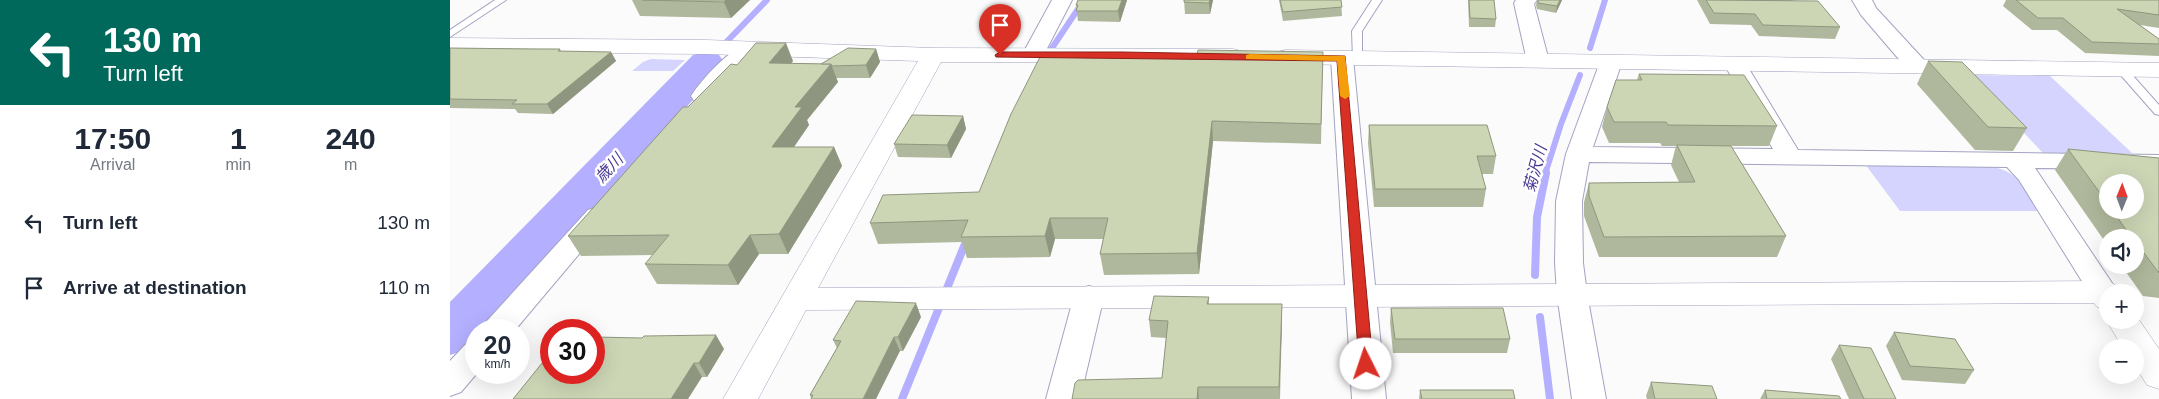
<!DOCTYPE html>
<meta charset="utf-8">
<style>
:root{--surface:#fff;--page:#f2f2f3;--text:#1f2937;--muted:#747a83}
body{margin:0;font-family:Arial,"Noto Sans JP",sans-serif;background:var(--page);color:var(--text);height:100vh;display:flex;flex-direction:column;font-size:19px;white-space:nowrap}
*{box-sizing:border-box;margin:0}
p{font-size:16px;color:var(--muted)}
.icon{flex:none;width:28px;height:28px;fill:none;stroke:currentColor;stroke-width:2;stroke-linecap:round;stroke-linejoin:round}
.map{position:relative;flex:1;overflow:hidden}
.panel{display:flex;flex-direction:column;background:var(--surface);width:450px}
.panel>*{flex:none}
.top-card{background:#00695c;color:#fff;overflow:hidden}
.needle{width:32px;rotate:1deg}
.controls{position:absolute;left:1649px;top:174px;display:grid;gap:10px}
.controls a{display:grid;place-items:center;width:45px;height:45px;border-radius:50%;background:var(--surface);box-shadow:0 5px 20px #0002;font-size:25px}
.speed{position:absolute;left:15px;top:319px;display:flex;gap:10px;font-size:25px;font-weight:700;text-align:center}
.speed>*{display:grid;place-content:center;width:65px;height:65px;border-radius:50%;background:var(--surface);box-shadow:0 5px 20px #0002;line-height:1}
.speed small{font-size:12px;font-weight:400}
.speed .limit{border:8px solid #d22;background:#fff;color:#111}
.pin{position:absolute;display:grid;place-items:center;width:42px;height:42px;color:#fff;margin:-51px -21px;border-radius:50% 50% 50% 0;rotate:-45deg;box-shadow:0 0 5px #0007}
.pin .icon{rotate:45deg}
.me{position:absolute;width:55px;margin:-28px;rotate:356deg;stroke-linejoin:round;filter:drop-shadow(0 0 4px #0008)}
.turn{display:flex;align-items:center;gap:18px;height:105px;padding:0 20px;font-size:22px}
.turn .icon{width:65px;height:65px;stroke-width:2.5}
.turn b{display:block;font-size:35px;line-height:42px}
.eta{display:flex;justify-content:space-evenly;align-items:center;height:85px;text-align:center}
.eta b{font-size:30px;font-weight:600;line-height:35px}
ul{padding:0;list-style:none}
li{display:flex;align-items:center;gap:15px;height:65px;padding:0 20px}
li div{flex:1}
li b{display:block;font-size:19px}
li em{font-style:normal}
main{display:flex;flex:1;min-height:0}
.map>svg:first-child{display:block}
.green{fill:#d4d4ff}
.lines{fill:none;stroke-linecap:round;stroke-linejoin:round}
.stream-far1{stroke:#b4b0ff;stroke-width:6}
.stream{stroke:#b4b0ff;stroke-width:8}
.river{fill:#b4b0ff;fill-rule:evenodd}
.service-casing{stroke:#a3a3c3;stroke-width:2}
.minor-casing{stroke:#a3a3c3;stroke-width:2}
.tertiary-casing{stroke:#a3a3c3;stroke-width:1}
.service{fill:#fff;fill-rule:evenodd}
.minor{fill:#fff;fill-rule:evenodd}
.tertiary{fill:#fff;fill-rule:evenodd}
.wall{fill:#afb89c;fill-rule:evenodd}
.shaded-wall{fill:#8f967f}
.building{fill:#ccd6b5;stroke:#8f967f}
.route{fill:#d93025;stroke:#8d1f18}
.slow{fill:#f59e0b}
.labels{text-anchor:middle;dominant-baseline:central;stroke-width:5;stroke-linejoin:round;paint-order:stroke}
.water-label{font-size:16px;font-style:italic;fill:#483b94;stroke:#fff}
</style>
<main>
<section class="panel">
<div class="top-card">
<div class="turn"><svg class="icon" aria-label="left" viewBox="0 0 24 24"><path d="M17 20v-9H6M10 6l-5 5 5 5"/></svg><div><b>130 m</b>Turn left</div></div>
</div>
<div class="eta">
<div><b>17:50</b><p>Arrival</p></div>
<div><b>1</b><p>min</p></div>
<div><b>240</b><p>m</p></div>
</div>
<ul>
<li><svg class="icon" aria-label="left" viewBox="0 0 24 24"><path d="M17 20v-9H6M10 6l-5 5 5 5"/></svg><div><b>Turn left</b></div><em>130 m</em></li>
<li><svg class="icon" aria-label="arrive" viewBox="0 0 24 24"><path d="M6 21V4h12l-3 4 3 4H6"/></svg><div><b>Arrive at destination</b></div><em>110 m</em></li>
</ul>
</section>
<div class="map">
<svg width="1709" height="399" viewBox="0 0 1709 399">
<rect width="100%" height="100%" fill="#fbfbfb"/>
<g class="green">
<polygon points="201,59 235,60 223,71 182,71 193,62"/>
<polygon points="1519,75 1600,76 1682,153 1593,153"/>
<path d="M1415,164L1543,167C1570,172 1574,190 1588,211H1450Z"/>
</g>
<g class="lines">
<g class="stream-far1">
<polyline points="1140,48 1155,0"/>
<polyline points="596,57 634,0"/>
<polyline points="256,63 317,0"/>
<polyline points="1095,174 1111,124 1130,75"/>
</g>
<g class="stream">
<polyline points="1085,275 1087,217 1096,173"/>
<polyline points="1090,317 1100,399"/>
<polyline points="452,399 517,239"/>
</g>
<polygon class="river" points="256,52 269,55 275,63 269,71 36,330 26,330 26,340 19,349 0,355 0,302 243,55"/>
<g class="service-casing">
<g id="service">
<polygon points="45,0 56,0 0,37 0,30"/>
<polygon points="922,0 932,0 912,31 912,58 911,60 903,60 902,31"/>
<polygon points="1672,67 1676,68 1709,105 1709,115 1705,114 1668,72 1667,70 1668,68"/>
</g>
</g>
<g class="minor-casing">
<g id="minor">
<polygon points="602,0 622,0 591,60 583,61 575,60 572,55"/>
<polygon points="1066,0 1087,0 1084,4 1099,61 1096,66 1088,67 1080,66 1077,61 1064,3"/>
<polygon points="1402,0 1422,0 1426,8 1475,61 1478,66 1475,71 1467,73 1459,71 1411,15"/>
<path d="M300,43L307,45L311,49L285,73L260,101L252,103L244,101L241,96C252,79 280,48 300,43Z"/>
<polygon points="892,52 900,53 903,58 936,399 902,399 881,58 884,53"/>
<polygon points="1161,56 1169,57 1172,62 1143,147 1323,149 1274,64 1277,59 1285,58 1293,59 1296,64 1348,150 1709,155 1709,169 1585,168 1668,292 1658,292 1658,301 1653,302 1643,299 1569,180 1557,167 1139,162 1132,201 1133,263 1137,294 1156,399 1122,399 1107,294 1105,263 1106,201 1116,154 1150,62 1153,57"/>
<polygon points="147,207 156,210 160,216 156,222 65,330 32,330 36,322 138,210"/>
<polygon points="639,286 649,289 654,296 630,399 596,399 624,296 629,289"/>
<polygon points="26,341 26,372 28,372 11,392 0,396 0,361 15,345"/>
</g>
</g>
<g class="tertiary-casing">
<g id="tertiary">
<polygon points="0,38 256,40 483,48 783,49 791,51 794,56 791,61 783,63 491,62 368,288 1653,281 1664,284 1670,292 1658,292 1658,310 1647,307 1644,303 356,310 308,399 273,399 468,61 256,54 0,52"/>
<polygon points="836,50 1709,63 1709,77 836,64 828,62 825,57 828,52"/>
<polygon points="1685,314 1709,349 1709,389 1697,385 1685,366 1685,348 1673,348 1656,320 1658,318 1658,320 1685,320"/>
</g>
</g>
<use href="#service" class="service"/>
<use href="#minor" class="minor"/>
<use href="#tertiary" class="tertiary"/>
</g>
<g class="wall">
<polygon points="182,0 300,0 281,18 190,16"/>
<polygon points="628,0 677,0 670,22 628,21 626,5"/>
<polygon points="734,0 763,0 760,14 735,14"/>
<polygon points="829,0 891,0 892,16 833,21"/>
<polygon points="1018,0 1044,0 1046,19 1045,27 1019,27"/>
<polygon points="1087,0 1112,0 1106,13 1087,9 1086,5"/>
<polygon points="1247,0 1342,0 1390,27 1385,39 1309,36 1301,25 1260,24"/>
<polygon points="1556,0 1709,0 1709,28 1690,25 1709,39 1709,56 1635,53 1607,30 1582,30 1553,6"/>
<polygon points="0,48 110,49 111,51 161,52 166,61 103,114 68,113 65,109 0,108"/>
<polygon points="426,49 430,62 420,78 386,78 388,82 357,120 359,125 344,147 384,147 392,166 338,254 309,254 288,285 207,284 195,264 203,255 131,256 118,236 238,107 287,65 343,61 341,63 371,64"/>
<polygon points="873,52 871,144 763,141 749,274 654,275 650,254 654,239 605,239 600,257 517,258 512,242 428,244 420,223 529,192 747,56"/>
<polygon points="1478,61 1577,128 1563,151 1525,150 1467,84"/>
<polygon points="1189,74 1327,126 1319,146 1281,146 1336,236 1327,257 1149,257 1134,216 1134,202 1139,183 1229,182 1221,165 1226,146 1212,146 1210,143 1159,143 1152,127 1157,107 1187,80"/>
<polygon points="513,116 516,129 501,158 448,157 444,144"/>
<polygon points="919,125 1046,156 1043,174 1032,174 1036,189 1033,207 924,207 918,143"/>
<path d="M1618,149L1709,158V298L1693,296L1671,265H1685V238H1658V246L1605,170ZM1658,182L1685,210H1658Z"/>
<polygon points="759,297 759,304 832,322 830,399 622,399 712,378 716,338 701,337 699,320"/>
<polygon points="941,308 1060,339 1057,353 943,353 940,322"/>
<polygon points="471,317 453,351 450,351 361,398 360,395 387,348 383,340"/>
<polygon points="1444,332 1524,370 1515,384 1452,380 1436,346"/>
<polygon points="1389,345 1446,399 1399,399 1381,359"/>
<polygon points="274,349 257,377 252,377 101,352"/>
<polygon points="1201,382 1267,399 1197,399 1196,396"/>
<polygon points="970,390 1065,399 969,399"/>
<polygon points="1315,390 1391,399 1310,399"/>
</g>
<g class="shaded-wall">
<polygon points="276,0 300,0 281,18 274,2"/>
<polygon points="672,0 677,0 670,22 668,11"/>
<polygon points="760,0 763,0 760,14 759,3"/>
<polygon points="1110,0 1112,0 1106,13 1107,6"/>
<polygon points="336,43 343,61 327,81 319,63"/>
<polygon points="426,49 430,62 420,78 416,65"/>
<polygon points="161,52 166,61 103,114 97,104"/>
<polygon points="381,64 388,82 357,120 359,125 330,167 322,147 345,107"/>
<polygon points="513,116 516,129 501,158 497,145"/>
<polygon points="762,121 763,141 749,274 747,253"/>
<polygon points="384,147 392,166 338,254 329,234"/>
<polygon points="600,218 605,239 600,257 595,236"/>
<polygon points="300,235 309,254 288,285 278,265"/>
<polygon points="466,303 471,317 453,351 448,337"/>
<polygon points="832,304 832,322 829,399 829,387"/>
<polygon points="266,335 274,349 257,377 249,363"/>
<polygon points="444,337 450,351 426,399 413,399"/>
<polygon points="244,363 252,377 238,399 221,399"/>
<polygon points="748,387 749,399 747,399"/>
</g>
<g class="building">
<polygon points="192,0 276,0 274,2"/>
<polygon points="628,0 672,0 668,11 626,11 628,5 626,5"/>
<polygon points="734,0 760,0 759,3 734,2"/>
<polygon points="830,0 891,0 892,7 833,12"/>
<polygon points="1019,0 1044,0 1046,19 1020,18"/>
<polygon points="1088,0 1110,0 1107,6 1088,3"/>
<polygon points="1256,0 1368,1 1390,27 1313,25 1305,14 1264,13"/>
<polygon points="1566,0 1709,0 1709,15 1667,9 1709,39 1709,44 1642,42 1613,18 1588,18"/>
<polygon points="306,43 336,43 319,63 381,64 345,107 352,107 322,147 384,147 329,234 300,235 278,265 195,264 219,235 118,236 233,107 238,107 281,64 287,65"/>
<polygon points="0,48 82,49 110,49 108,51 161,52 97,104 62,104 67,100 0,99"/>
<polygon points="398,48 426,49 416,65 382,66 381,64 371,64"/>
<polygon points="748,50 873,52 871,124 762,121 747,253 650,254 658,218 600,218 595,236 511,237 518,220 420,223 433,195 529,192 561,114 591,55 747,56"/>
<polygon points="1478,61 1512,62 1577,128 1538,127"/>
<polygon points="1189,74 1294,75 1327,126 1218,125 1216,122 1164,122 1157,107 1166,80 1192,80"/>
<polygon points="462,115 513,116 497,145 444,144"/>
<polygon points="919,125 1037,125 1046,156 1027,156 1036,189 925,189"/>
<polygon points="1227,145 1281,146 1336,236 1154,237 1139,196 1139,183 1245,182"/>
<polygon points="1618,149 1709,158 1709,273 1685,241 1685,238 1682,238 1662,210 1685,210 1685,182 1658,182 1658,204"/>
<polygon points="704,296 759,297 757,304 832,304 829,387 748,387 747,399 622,399 625,383 628,380 712,378 718,321 699,320"/>
<polygon points="406,301 466,303 448,337 444,337 413,399 361,399 363,395 360,395 391,341 383,340"/>
<polygon points="941,308 1053,308 1060,339 945,339"/>
<polygon points="1444,332 1505,339 1524,370 1460,366"/>
<polygon points="266,335 249,363 244,363 221,399 63,399 101,352 101,372 144,372 144,337 192,338 194,336"/>
<polygon points="1389,345 1421,348 1446,399 1414,399"/>
<polygon points="1201,382 1262,386 1267,399 1205,399"/>
<polygon points="970,390 1063,390 1065,399 972,399"/>
<polygon points="1315,390 1389,396 1391,399 1317,399"/>
</g>
<polygon class="route" points="550,52 672,52 895,56 923,364 921,368 916,370 911,368 909,364 887,61 546,57 545,55"/>
<polygon class="slow" points="800,54 895,56 900,96 895,99 890,96 887,61 796,59 796,55"/>
<g class="labels">
<g class="water-label">
<text transform="translate(159 168) rotate(-47)">歳川</text>
<text transform="translate(1085 169) rotate(-75)">菊沢川</text>
</g>
</g>
</svg>
<div class="controls">
<a><svg class="needle" viewBox="-14 -14 28 28"><path d="M0-13l5 13h-10z" fill="#e53935"/><path d="M0 13l5-13h-10z" fill="#747a83"/></svg></a>
<a><svg class="icon" aria-label="sound" viewBox="0 0 24 24"><path d="M4 9h4l5-4v14l-5-4H4zM17 9q2 3 0 6"/></svg></a>
<a>+</a>
<a>−</a>
</div>
<div class="speed"><div>20<small>km/h</small></div><div class="limit">30</div></div>
<div class="pin" style="left:550px;top:55px;background:#d93025"><svg class="icon" aria-label="arrive" viewBox="0 0 24 24"><path d="M6 21V4h12l-3 4 3 4H6"/></svg></div>
<svg class="me" style="left:916px;top:364px" viewBox="-20 -20 40 40"><circle r="19" fill="#fff"/><path d="M0-13L10 11 0 6-10 11z" fill="#d93025"/></svg>
</div>
</main>
